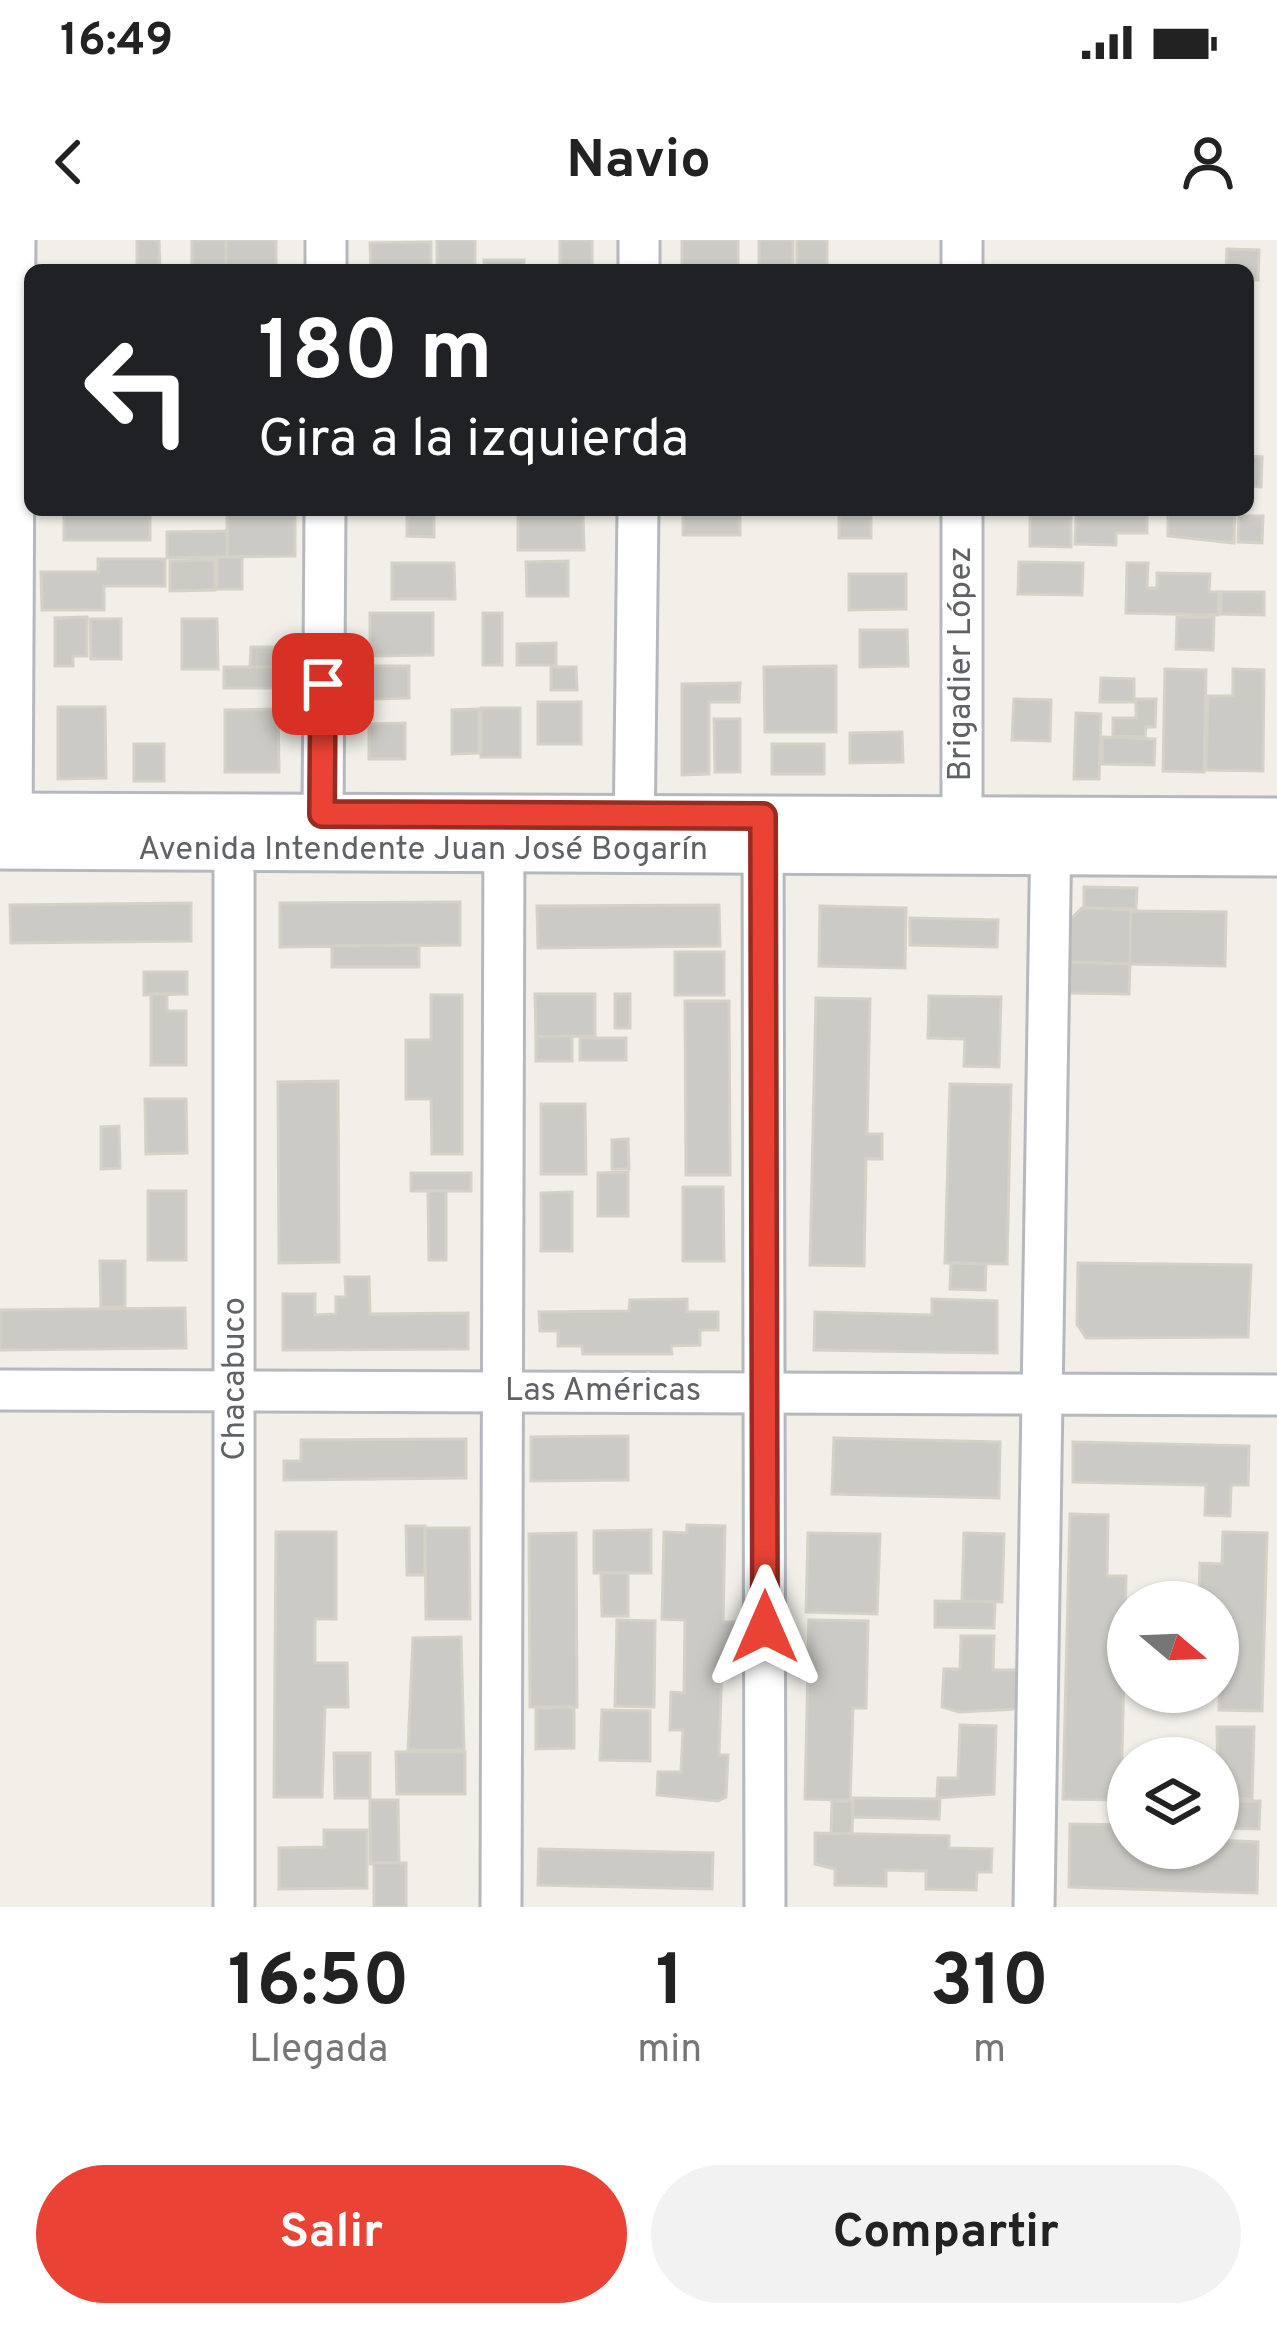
<!DOCTYPE html>
<html lang="es">
<meta charset="utf-8">
<style>
:root{--surface:#fff;--page:#f2f2f2;--text:#222;--muted:#767676;--accent:#ea4335}
body{margin:0;font-family:Overpass,sans-serif;background:var(--page);color:var(--text);height:100vh;display:flex;flex-direction:column;font-size:45px;white-space:nowrap}
*{box-sizing:border-box;margin:0}
p{font-size:39px;color:var(--muted)}
.icon{flex:none;width:66px;height:66px;fill:none;stroke:currentColor;stroke-width:2;stroke-linecap:round;stroke-linejoin:round}
.map{position:relative;height:1667px;overflow:hidden}
.sheet{display:flex;flex-direction:column;background:var(--surface);flex:1}
.sheet>*{flex:none}
.guide{position:absolute;left:24px;top:24px;width:1230px;height:252px;border-radius:18px;box-shadow:0 3px 9px #0004;background:#202124;color:#fff;overflow:hidden}
.needle{width:78px;rotate:109deg}
.buttons{position:absolute;left:1107px;top:1341px;display:grid;gap:24px}
.buttons a{display:grid;place-items:center;width:132px;height:132px;border-radius:50%;background:var(--surface);box-shadow:0 3px 9px #0004;font-size:60px}
.pin{position:absolute;display:grid;place-items:center;width:102px;height:102px;color:#fff;margin:-51px;border-radius:24px;box-shadow:0 6px 18px #0006}
.me{position:absolute;width:132px;margin:-66px;rotate:0deg;stroke-linejoin:round;filter:drop-shadow(0 0 9px #0008)}
.turn{display:flex;align-items:center;gap:42px;height:252px;padding:0 36px;font-size:54px}
.turn .icon{width:156px;height:156px;stroke-width:2.5}
.turn b{display:block;font-size:84px;line-height:102px}
.eta{display:flex;justify-content:space-evenly;align-items:center;height:204px;text-align:center}
.eta b{font-size:72px;font-weight:700;line-height:84px}
.cta{display:flex;gap:24px;margin-top:auto;padding:24px 36px}
.cta a{flex:1;height:138px;border-radius:72px;background:var(--accent);color:#fff;font-size:48px;font-weight:700;line-height:138px;text-align:center}
.cta a+a{background:var(--page);color:var(--text)}
.status{display:flex;justify-content:space-between;align-items:center;height:84px;padding:0 60px;background:var(--surface);direction:ltr}
.status svg{height:33px;fill:currentColor}
header{display:flex;justify-content:space-between;align-items:center;height:156px;padding:0 36px;background:var(--surface);font-size:54px;font-weight:700}
.map>svg:first-child{display:block}
.building{fill:#cccac5;stroke:#d6d1c6;stroke-width:3}
.lines{fill:none;stroke-linecap:round;stroke-linejoin:round}
.minor-casing{stroke:#b5b8bc;stroke-width:45}
.minor{stroke:#fff;stroke-width:39}
.route-casing{stroke:#982c22;stroke-width:30}
.route{stroke:#ea4335;stroke-width:21}
.labels{text-anchor:middle;dominant-baseline:central;stroke-width:9;stroke-linejoin:round;paint-order:stroke}
.street-label{font-size:33px;fill:#5f6368;stroke:#fff}
</style>
<div class="status"><b>16:49</b><svg viewBox="0 0 49 12"><path d="M0 12V9h3v3zM5 12V6h3v6zM10 12V3h3v9zM15 12V0h3v12zM26 1h20v11H26zM47 4h2v5h-2z"/></svg></div>
<header><svg class="icon" aria-label="back" viewBox="0 0 24 24"><path d="M15 5l-7 7 7 7"/></svg>Navio<svg class="icon" aria-label="person" viewBox="0 0 24 24"><circle cx="12" cy="8" r="4"/><path d="M4 21q1-7 8-7t8 7"/></svg></header>
<div class="map">
<svg width="1277" height="1667" viewBox="0 0 1277 1667">
<rect width="100%" height="100%" fill="#f1efe8"/>
<g class="building">
<polygon points="137,0 159,0 160,30 137,30"/>
<rect x="192" y="0" width="34" height="30"/>
<rect x="226" y="0" width="50" height="30"/>
<rect x="437" y="0" width="38" height="30"/>
<rect x="560" y="0" width="32" height="30"/>
<rect x="682" y="0" width="56" height="30"/>
<rect x="759" y="0" width="34" height="30"/>
<rect x="797" y="0" width="30" height="30"/>
<polygon points="431,2 431,30 371,30 370,3"/>
<polygon points="1227,9 1259,10 1258,40 1248,40 1248,30 1226,30"/>
<rect x="484" y="20" width="40" height="10"/>
<polygon points="1248,216 1262,217 1261,247 1248,246"/>
<rect x="64" y="270" width="86" height="30"/>
<polygon points="227,270 295,270 295,316 227,317"/>
<polygon points="407,270 434,270 434,297 407,296"/>
<rect x="683" y="270" width="57" height="25"/>
<polygon points="1099,270 1147,270 1147,293 1116,293 1116,305 1075,304 1076,274 1098,275"/>
<polygon points="1030,271 1071,272 1071,307 1030,306"/>
<polygon points="1195,271 1235,271 1234,303 1168,296 1168,274 1195,275"/>
<polygon points="518,272 583,272 584,310 518,310"/>
<polygon points="871,274 871,298 839,298 839,275"/>
<polygon points="1239,276 1263,276 1262,303 1238,302"/>
<polygon points="227,291 227,317 167,318 167,292"/>
<rect x="217" y="317" width="25" height="32"/>
<polygon points="98,319 165,319 165,346 104,346 104,370 42,370 41,332 98,332"/>
<polygon points="215,320 215,350 170,351 170,321"/>
<polygon points="568,321 568,356 527,356 526,322"/>
<polygon points="1019,322 1083,323 1082,355 1018,354"/>
<polygon points="392,323 454,323 455,359 392,359"/>
<polygon points="1127,323 1148,323 1147,348 1157,348 1157,333 1210,334 1209,352 1219,352 1218,375 1126,373"/>
<polygon points="849,334 906,334 906,369 849,370"/>
<polygon points="1221,352 1264,352 1264,375 1221,374"/>
<polygon points="370,373 433,373 433,415 370,416"/>
<rect x="483" y="373" width="19" height="52"/>
<polygon points="87,377 87,416 73,416 73,426 55,426 55,378"/>
<polygon points="1177,377 1214,377 1213,410 1176,409"/>
<polygon points="90,379 121,379 121,419 91,419"/>
<polygon points="182,379 217,379 218,429 182,429"/>
<polygon points="860,390 907,390 908,426 860,427"/>
<polygon points="556,403 556,425 517,425 517,404"/>
<polygon points="251,407 279,407 279,427 250,428"/>
<polygon points="369,426 409,426 409,458 369,459"/>
<polygon points="836,426 836,492 765,492 764,427"/>
<rect x="224" y="427" width="55" height="21"/>
<polygon points="551,427 576,427 577,450 551,450"/>
<polygon points="1165,429 1206,430 1204,532 1163,531"/>
<polygon points="1233,429 1264,430 1263,531 1206,530 1208,456 1233,456"/>
<polygon points="1101,438 1134,439 1134,462 1100,462"/>
<polygon points="740,443 739,462 709,462 709,534 682,535 682,444"/>
<polygon points="1014,459 1051,460 1050,501 1012,500"/>
<polygon points="1136,459 1156,459 1155,487 1146,487 1145,497 1113,496 1113,478 1136,478"/>
<rect x="538" y="462" width="43" height="42"/>
<polygon points="58,467 105,467 106,538 58,539"/>
<rect x="481" y="468" width="39" height="49"/>
<polygon points="278,469 279,532 225,532 225,470"/>
<polygon points="479,469 479,513 452,514 452,470"/>
<polygon points="1076,473 1101,474 1099,539 1074,539"/>
<polygon points="714,479 740,479 740,532 715,532"/>
<polygon points="405,483 405,519 369,519 369,484"/>
<polygon points="902,492 903,522 850,523 850,493"/>
<polygon points="1102,497 1155,499 1154,525 1102,524"/>
<rect x="134" y="504" width="30" height="37"/>
<rect x="772" y="504" width="52" height="30"/>
<polygon points="1084,647 1137,648 1136,669 1084,668"/>
<polygon points="460,662 460,705 280,707 280,663"/>
<polygon points="191,663 191,701 11,703 10,665"/>
<polygon points="719,665 720,706 538,708 537,666"/>
<polygon points="820,666 906,668 905,728 819,726"/>
<polygon points="1082,668 1131,670 1130,724 1069,722 1070,680"/>
<polygon points="1131,671 1226,672 1225,726 1130,724"/>
<polygon points="910,678 998,680 997,707 910,705"/>
<polygon points="419,705 419,727 332,727 332,706"/>
<rect x="675" y="712" width="49" height="43"/>
<polygon points="1069,722 1130,724 1129,754 1069,753"/>
<polygon points="144,732 187,732 187,754 144,755"/>
<polygon points="151,754 167,754 167,771 186,771 186,825 151,825"/>
<polygon points="535,754 595,754 595,796 536,797"/>
<rect x="615" y="754" width="15" height="34"/>
<polygon points="431,755 462,755 462,914 432,914 431,859 406,859 406,800 431,800"/>
<polygon points="929,756 1001,757 999,827 964,826 965,799 928,798"/>
<polygon points="816,758 870,759 867,894 882,894 882,919 866,919 864,1026 810,1025"/>
<polygon points="685,761 729,761 730,935 686,935"/>
<polygon points="572,796 572,821 536,821 536,797"/>
<rect x="580" y="798" width="46" height="22"/>
<polygon points="338,841 339,1022 279,1023 278,842"/>
<polygon points="950,844 1011,845 1007,1024 945,1023"/>
<polygon points="145,859 186,859 187,913 146,914"/>
<polygon points="541,864 585,864 586,934 541,934"/>
<polygon points="119,886 120,928 101,929 101,887"/>
<polygon points="628,899 629,929 612,929 612,900"/>
<polygon points="628,932 628,976 598,976 598,933"/>
<rect x="411" y="933" width="60" height="18"/>
<polygon points="683,947 723,947 724,1021 683,1021"/>
<rect x="148" y="951" width="38" height="69"/>
<polygon points="428,951 446,951 446,1020 429,1020"/>
<polygon points="572,952 572,1011 541,1011 541,953"/>
<polygon points="100,1021 125,1021 125,1067 101,1067"/>
<polygon points="951,1023 986,1024 985,1050 950,1049"/>
<polygon points="1078,1023 1251,1025 1248,1097 1086,1098 1077,1084"/>
<polygon points="345,1037 369,1037 370,1074 468,1073 468,1109 283,1110 283,1054 315,1054 315,1075 336,1074 336,1057 346,1057"/>
<polygon points="687,1059 687,1072 718,1072 718,1090 700,1090 700,1105 671,1106 672,1114 583,1114 582,1106 558,1106 558,1091 540,1091 539,1072 629,1071 630,1060"/>
<polygon points="932,1059 997,1061 997,1113 814,1110 815,1072 932,1075"/>
<polygon points="185,1068 186,1108 0,1110 0,1070"/>
<polygon points="628,1196 628,1240 531,1241 531,1197"/>
<polygon points="834,1198 1000,1202 999,1258 832,1254"/>
<polygon points="466,1199 466,1238 284,1240 284,1221 301,1221 301,1200"/>
<polygon points="1073,1202 1249,1206 1248,1245 1231,1245 1230,1276 1205,1275 1206,1245 1073,1242"/>
<polygon points="1070,1274 1108,1275 1107,1336 1126,1336 1121,1560 1063,1559"/>
<polygon points="687,1285 725,1286 723,1382 740,1382 739,1424 722,1424 719,1515 728,1515 726,1557 718,1561 657,1555 658,1532 681,1532 683,1490 670,1490 671,1452 684,1453 685,1380 662,1379 664,1292 687,1293"/>
<polygon points="406,1286 425,1286 425,1335 407,1335"/>
<polygon points="425,1288 469,1288 470,1379 426,1379"/>
<polygon points="651,1290 651,1333 594,1333 594,1291"/>
<polygon points="276,1292 336,1292 336,1379 315,1379 315,1423 347,1423 348,1467 325,1467 322,1557 274,1557"/>
<polygon points="1223,1292 1267,1293 1262,1471 1219,1470 1221,1380 1218,1362 1199,1362 1200,1323 1222,1324"/>
<polygon points="576,1293 577,1467 530,1467 529,1294"/>
<polygon points="808,1293 880,1294 877,1374 806,1372"/>
<polygon points="964,1293 1004,1294 1002,1362 962,1361"/>
<polygon points="601,1333 628,1333 628,1376 602,1376"/>
<polygon points="935,1361 995,1362 994,1388 935,1387"/>
<polygon points="617,1380 655,1381 654,1467 615,1466"/>
<polygon points="809,1380 868,1381 866,1468 853,1468 850,1560 805,1559"/>
<polygon points="961,1396 994,1396 993,1430 1018,1430 1018,1469 959,1472 942,1467 944,1429 960,1429"/>
<polygon points="461,1397 464,1510 408,1510 413,1398"/>
<polygon points="574,1467 574,1508 536,1509 536,1468"/>
<polygon points="602,1470 650,1471 650,1521 600,1520"/>
<polygon points="960,1485 996,1486 994,1554 937,1558 938,1538 958,1538"/>
<polygon points="1217,1487 1254,1487 1252,1559 1218,1558"/>
<polygon points="396,1512 465,1512 465,1554 397,1554"/>
<polygon points="334,1513 370,1513 370,1558 335,1558"/>
<polygon points="853,1558 940,1559 939,1579 853,1577"/>
<polygon points="370,1560 398,1560 399,1623 370,1624"/>
<polygon points="832,1561 853,1561 852,1594 831,1594"/>
<polygon points="1218,1561 1260,1561 1259,1589 1218,1588"/>
<polygon points="1070,1584 1128,1585 1128,1608 1218,1608 1218,1600 1258,1602 1257,1653 1069,1647"/>
<polygon points="324,1590 367,1590 367,1648 279,1649 279,1608 324,1607"/>
<polygon points="815,1593 949,1596 949,1608 992,1609 991,1632 977,1632 976,1650 926,1649 926,1631 886,1630 886,1646 835,1645 835,1629 815,1624"/>
<polygon points="539,1609 713,1613 712,1649 538,1645"/>
<rect x="374" y="1623" width="32" height="44"/>
</g>
<g class="lines">
<g class="minor-casing">
<g id="minor">
<polyline points="326,30 326,0"/>
<polyline points="639,30 639,0"/>
<polyline points="962,30 962,0"/>
<polyline points="0,573 1277,578"/>
<polyline points="323,574 325,270"/>
<polyline points="962,577 962,270"/>
<polyline points="763,586 765,1667"/>
<polyline points="12,595 15,0"/>
<polyline points="634,601 638,270"/>
<polyline points="0,609 1277,616"/>
<polyline points="234,611 234,1667"/>
<polyline points="0,1150 1277,1155"/>
<polyline points="501,1667 504,586"/>
<polyline points="1034,1667 1051,589"/>
</g>
</g>
<use href="#minor" class="minor"/>
</g>
<g class="lines">
<g class="route-casing">
<polyline id="route" points="323,444 322,574 763,576 765,1387"/>
</g>
<use href="#route" class="route"/>
</g>
<g class="labels">
<g class="street-label">
<text transform="translate(962 424) rotate(-90)">Brigadier López</text>
<text x="423" y="611">Avenida Intendente Juan José Bogarín</text>
<text transform="translate(236 1139) rotate(-90)">Chacabuco</text>
<text x="603" y="1152">Las Américas</text>
</g>
</g>
</svg>
<div class="buttons">
<a><svg class="needle" viewBox="-14 -14 28 28"><path d="M0-13l5 13h-10z" fill="#e53935"/><path d="M0 13l5-13h-10z" fill="#767676"/></svg></a>
<a><svg class="icon" aria-label="layers" viewBox="0 0 24 24"><path d="M12 4l9 5-9 5-9-5zM3 14l9 5 9-5"/></svg></a>
</div>
<div class="pin" style="left:323px;top:444px;background:#d93025"><svg class="icon" aria-label="arrive" viewBox="0 0 24 24"><path d="M6 21V4h12l-3 4 3 4H6"/></svg></div>
<svg class="me" style="left:765px;top:1387px" viewBox="-20 -20 40 40"><path d="M0-17L14 15 0 8-14 15z" fill="#ea4335" stroke="#fff" stroke-width="4"/></svg>
<div class="guide">
<div class="turn"><svg class="icon" aria-label="left" viewBox="0 0 24 24"><path d="M17 20v-9H6M10 6l-5 5 5 5"/></svg><div><b>180 m</b>Gira a la izquierda</div></div>
</div>
</div>
<section class="sheet">
<div class="eta">
<div><b>16:50</b><p>Llegada</p></div>
<div><b>1</b><p>min</p></div>
<div><b>310</b><p>m</p></div>
</div>
<div class="cta"><a>Salir</a><a>Compartir</a></div>
</section>
